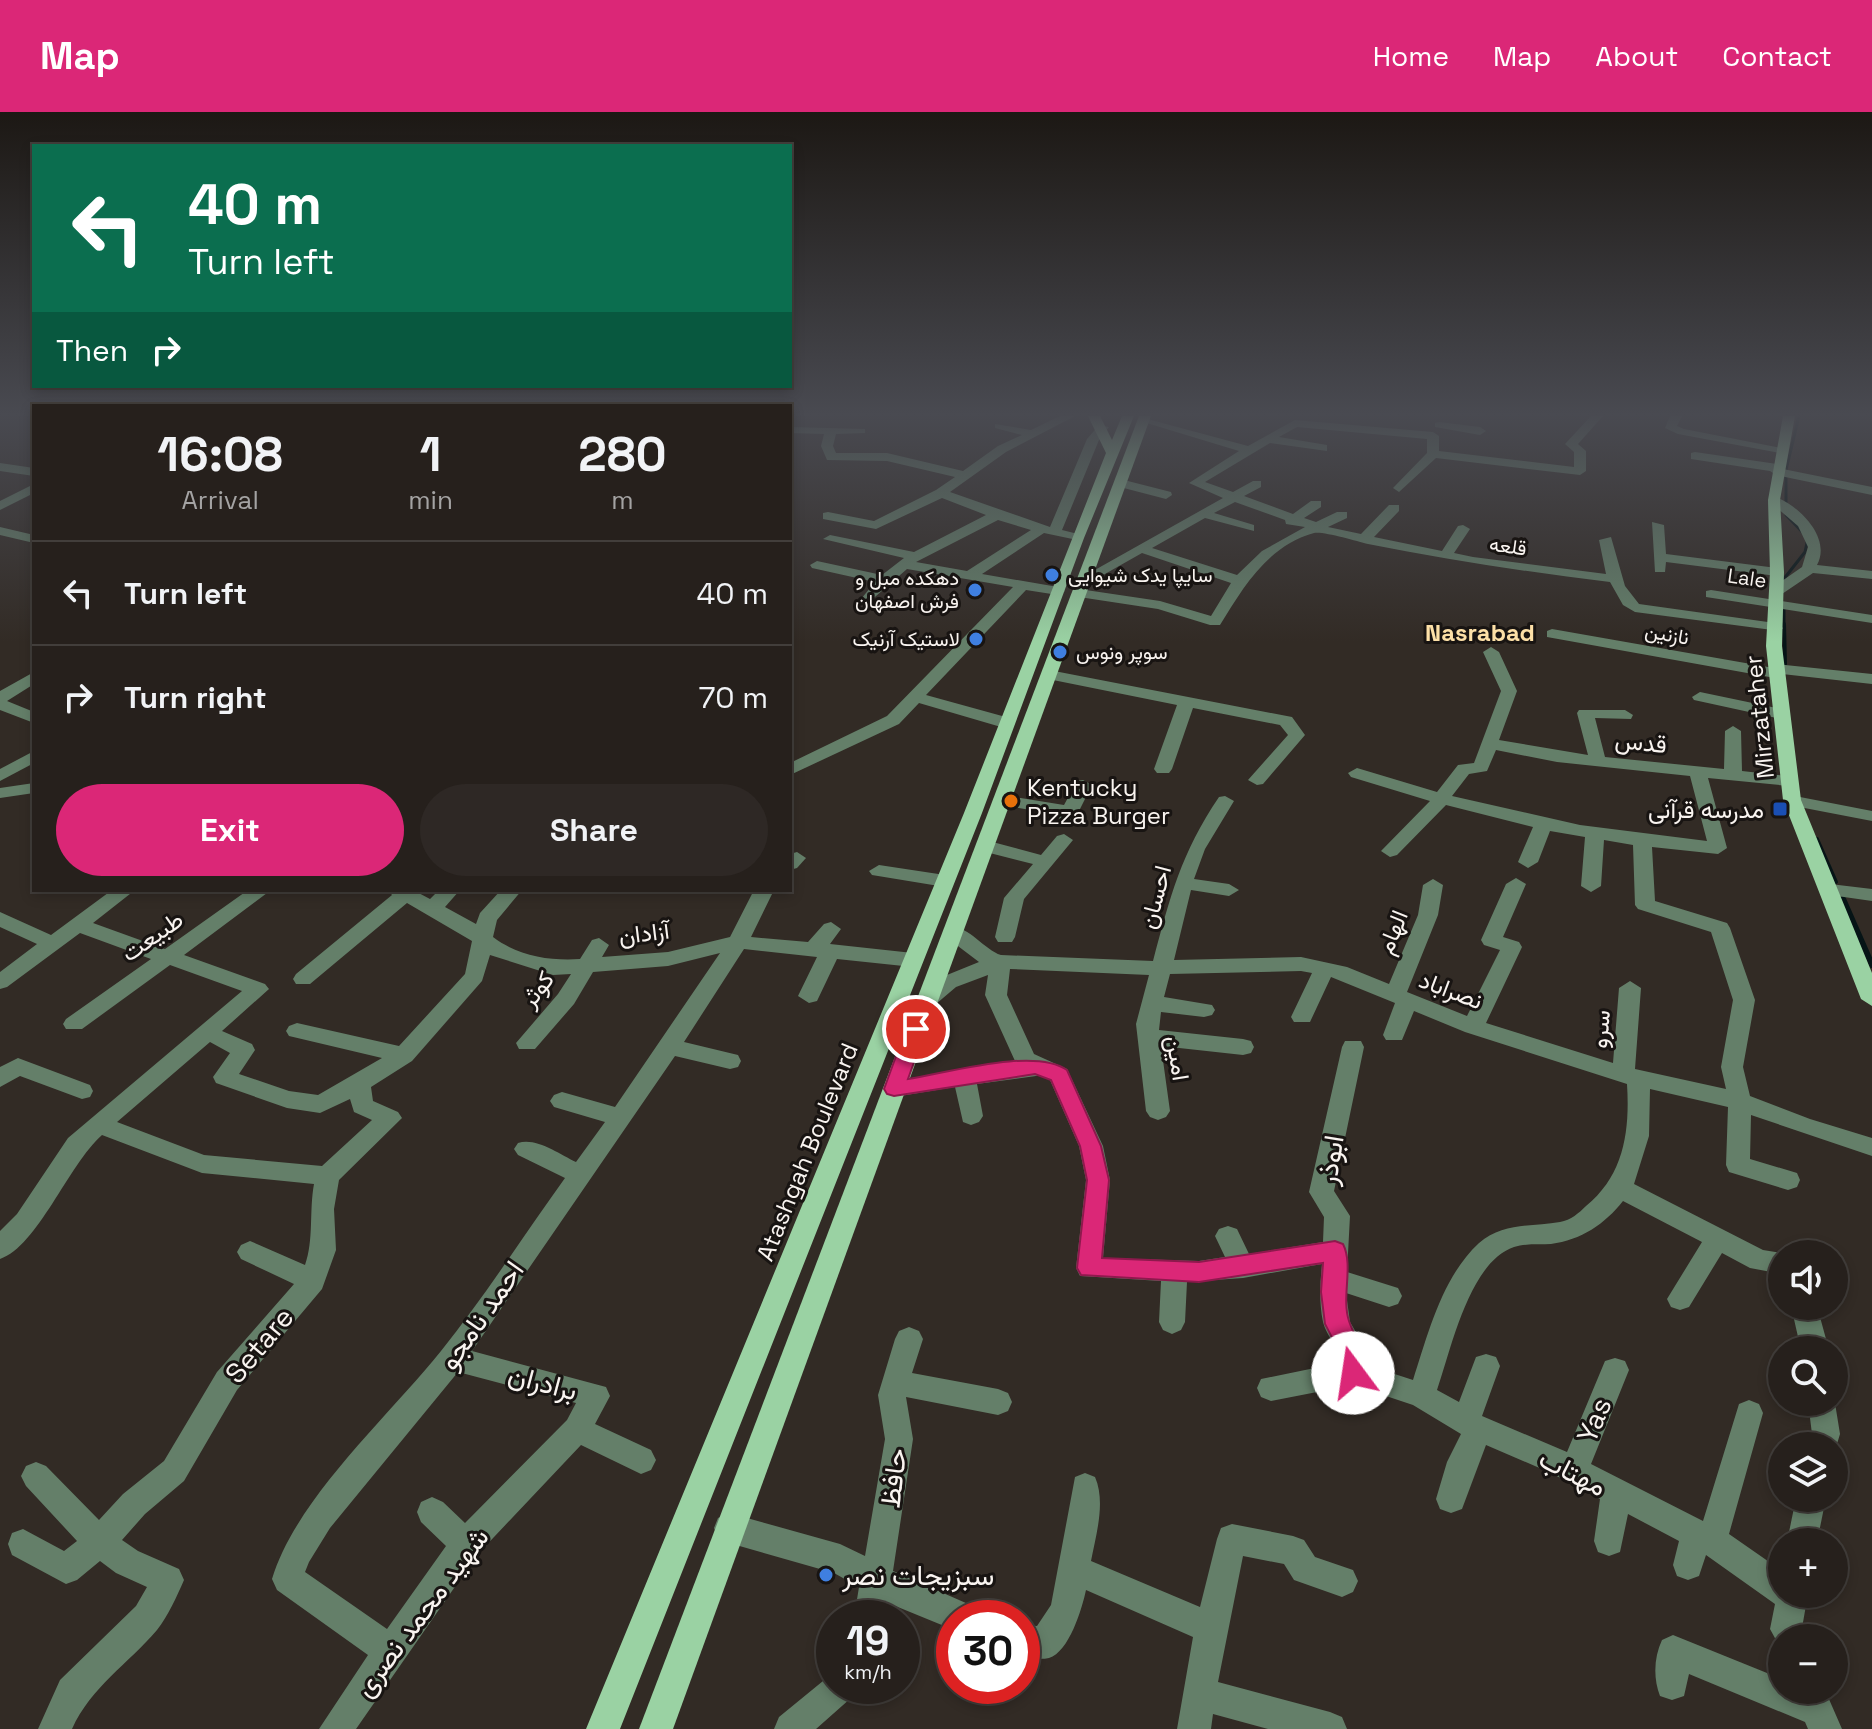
<!DOCTYPE html>
<meta charset="utf-8">
<style>
:root{--surface:#26201c;--page:#2e2825;--text:#f1f3f6;--muted:#a4a3a3;--line:#423e3b;--accent:#db2777}
body{margin:0;font-family:"Space Grotesk",Vazirmatn,sans-serif;background:var(--page);color:var(--text);height:100vh;display:flex;flex-direction:column;font-size:30px;white-space:nowrap}
*{box-sizing:border-box;margin:0}
p{font-size:26px;color:var(--muted)}
.icon{flex:none;width:44px;height:44px;fill:none;stroke:currentColor;stroke-width:2;stroke-linecap:round;stroke-linejoin:round}
.map{position:relative;flex:1;overflow:hidden}
.side{position:absolute;left:32px;top:292px;width:760px;height:488px;display:flex;flex-direction:column;background:var(--surface);border-radius:0px;box-shadow:0 4px 12px #0003,0 0 0 2px var(--line)}
.side>*{flex:none}
.hud{position:absolute;left:32px;top:32px;width:760px;height:244px;border-radius:0px;box-shadow:0 4px 12px #0003,0 0 0 2px var(--line);background:#0b6e4f;color:#fff;overflow:hidden}
.tools{position:absolute;left:1768px;top:1128px;display:grid;gap:16px}
.tools a{display:grid;place-items:center;width:80px;height:80px;border-radius:50%;background:var(--surface);box-shadow:0 4px 12px #0003,0 0 0 2px var(--line);font-size:40px}
.speed{position:absolute;left:816px;top:1488px;display:flex;gap:16px;font-size:40px;font-weight:700;text-align:center}
.speed>*{display:grid;place-content:center;width:104px;height:104px;border-radius:50%;background:var(--surface);box-shadow:0 4px 12px #0003,0 0 0 2px var(--line);line-height:1}
.speed small{font-size:20px;font-weight:400}
.speed .limit{border:12px solid #d22;background:#fff;color:#111}
.pin{position:absolute;display:grid;place-items:center;width:68px;height:68px;color:#fff;margin:-34px;border:4px solid #fff;border-radius:50%;box-shadow:0 2px 8px #0007}
.me{position:absolute;width:88px;margin:-44px;rotate:346deg;stroke-linejoin:round;filter:drop-shadow(0 0 6px #0008)}
.turn{display:flex;align-items:center;gap:28px;height:168px;padding:0 24px;font-size:36px}
.turn .icon{width:104px;height:104px;stroke-width:2.5}
.turn b{display:block;font-size:56px;line-height:68px}
.then{display:flex;align-items:center;height:76px;padding:0 24px;background:#0003;gap:16px;font-size:30px}
.eta{display:flex;justify-content:space-evenly;align-items:center;height:136px;text-align:center}
.eta b{font-size:48px;font-weight:600;line-height:56px}
.action{display:flex;gap:16px;margin-top:auto;padding:16px 24px}
.action a{flex:1;height:92px;border-radius:48px;background:var(--accent);color:#fff;font-size:32px;font-weight:600;line-height:92px;text-align:center}
.action a+a{background:var(--page);color:var(--text)}
ul{padding:0;list-style:none}
li{display:flex;align-items:center;gap:24px;height:104px;padding:0 24px;border-top:2px solid var(--line)}
li div{flex:1}
li b{display:block;font-size:30px}
li em{font-style:normal}
header{display:flex;align-items:center;gap:48px;box-sizing:border-box;height:112px;padding:0 40px;background:var(--accent);color:#fff}
header strong{font-size:38px}
nav{display:flex;gap:44px;margin-inline-start:auto;font-size:28px}
.map>svg:first-child{display:block}
.lines{fill:none;stroke-linecap:round;stroke-linejoin:round}
.stream-far2{stroke:#061416;stroke-width:3}
.stream-far1{stroke:#061416;stroke-width:4}
.stream{stroke:#061416;stroke-width:6}
.minor{fill:#647f69;fill-rule:evenodd}
.major{fill:#9ad2a3;fill-rule:evenodd}
.route{fill:#db2777;stroke:#8e194d;stroke-width:2}
.shop-dot{fill:#3f7fe0;stroke:#181412;stroke-width:3}
.food-dot{fill:#e8710a;stroke:#181412;stroke-width:3}
.transit-dot{fill:#1a4fb4;stroke:#181412;stroke-width:3}
.labels{text-anchor:middle;dominant-baseline:central;stroke-width:6;stroke-linejoin:round;paint-order:stroke}
.far-street-label{font-size:20px;fill:#f9f4f0;stroke:#181412}
.far-poi-label{font-size:20px;fill:#f9f4f0;stroke:#181412;text-anchor:start}
.far-quarter-label{font-size:24px;font-weight:bold;fill:#fde0a7;stroke:#181412}
.street-label{font-size:24px;fill:#f9f4f0;stroke:#181412}
.poi-label{font-size:24px;fill:#f9f4f0;stroke:#181412;text-anchor:start}
.near-street-label{font-size:28px;fill:#f9f4f0;stroke:#181412}
.near-poi-label{font-size:28px;fill:#f9f4f0;stroke:#181412;text-anchor:start}
</style>
<header>
<strong>Map</strong>
<nav><a>Home</a><a>Map</a><a>About</a><a>Contact</a></nav>
</header>
<div class="map">
<svg width="1872" height="1617" viewBox="0 0 1872 1617">
<rect width="100%" height="100%" fill="#322b25"/>
<g class="lines">
<g class="stream-far2">
<polyline points="1786,358 1799,304"/>
<polyline points="1786,364 1786,390"/>
<polyline points="1783,468 1805,440 1808,426 1786,403"/>
<polyline points="1784,496 1784,514"/>
</g>
<g class="stream-far1">
<polyline points="1784,512 1785,552"/>
<polyline points="1817,727 1836,770"/>
</g>
<polyline class="stream" points="1843,787 1872,853"/>
<g class="minor">
<path d="M1060,304H1075L1006,340L950,380L1050,415L1087,327L1099,313L1109,315L1099,328L1062,418L1082,423V429L1044,421L982,462L1058,475L1065,479L1058,483L1026,478L926,583L1013,607V615H1001L919,591L899,612L790,663V651L887,604L1013,475L907,457L868,491L861,487L875,470L812,456L810,453L817,449L882,463L904,446L823,427L830,423L914,440L986,403L942,386L876,417L823,407V401L828,400L874,409L936,378L955,365L887,349L827,348L821,334L824,322L790,321V315L865,317V321L836,322L833,334L836,341H887L963,359L998,334L1022,323L995,316V312L1031,318ZM998,408L1031,418L967,459L916,450Z"/>
<path d="M1591,304H1603L1578,332L1586,339V359L1580,363L1436,346L1399,380L1393,376L1427,341V327L1297,315L1279,325L1327,333V339L1270,331L1205,370L1233,380L1253,369H1261V375L1244,384L1293,402L1311,389H1321V395L1304,406L1316,410L1337,400H1347V406L1328,415L1361,422L1389,393H1399V399L1374,425L1442,439L1458,414L1463,413L1470,417L1454,441L1473,445L1606,462L1599,428L1611,425L1625,474L1639,492L1775,511L1783,516L1780,519L1635,500L1623,493L1610,470C1528,460 1448,448 1368,432C1356,429 1323,419 1314,421C1267,434 1243,476 1220,513H1210L1158,497L1079,485L1072,481L1079,477L1160,489L1211,504L1231,471L1142,441L1089,471L1077,468L1223,386L1189,371L1239,339L1140,309V305L1248,334L1295,308L1433,320L1439,324V339L1574,355V340L1565,332ZM1235,390L1285,408L1286,412L1305,415L1262,439L1237,463L1152,436L1205,406L1254,419V413L1214,401Z"/>
<polygon points="1670,304 1682,304 1677,314 1684,317 1786,337 1780,341 1678,322 1665,316"/>
<polygon points="1439,310 1480,315 1486,319 1480,323 1435,315 1435,311"/>
<polygon points="1695,340 1777,352 1783,357 1872,375 1872,383 1776,363 1770,359 1691,347 1691,341"/>
<polygon points="0,351 34,356 34,364 0,359"/>
<polygon points="1120,367 1171,380 1172,383 1166,387 1116,374 1116,368"/>
<polygon points="34,372 34,381 0,398 0,389"/>
<path d="M1774,384C1798,393 1832,425 1817,453L1872,459V467L1813,461L1782,482H1772V476L1802,455L1808,435L1798,414L1768,388Z"/>
<polygon points="1652,410 1664,413 1666,442 1777,456 1784,460 1777,464 1666,450 1665,460 1655,460"/>
<polygon points="0,415 34,423 34,431 0,423"/>
<polygon points="1711,478 1872,503 1872,511 1706,485 1706,479"/>
<polygon points="1552,517 1768,555 1775,552 1872,562 1872,572 1782,562 1775,566 1547,525 1547,519"/>
<path d="M1491,535L1499,540L1517,579L1499,628L1588,643L1577,601L1579,598H1625L1633,603L1631,607L1595,606L1605,645L1724,657L1725,619L1733,614L1741,619L1742,659L1795,665L1798,669L1789,674L1708,666L1727,736L1718,742L1652,735L1655,789L1727,811L1730,816L1755,888L1743,955L1750,984L1810,1007L1872,1026V1044L1751,1003L1750,1047L1797,1061L1800,1068L1797,1075L1788,1078L1729,1060L1726,1053L1728,995L1650,977L1649,1024L1634,1072L1763,1138L1787,1142H1782V1162L1750,1156L1722,1141L1689,1195L1680,1198L1671,1195L1667,1187L1702,1130L1623,1089C1605,1112 1581,1128 1551,1132C1539,1133 1526,1131 1514,1135C1469,1150 1451,1238 1437,1278L1459,1290L1476,1245L1486,1242L1496,1245L1500,1254L1482,1304L1567,1340L1605,1249L1615,1246L1625,1249L1629,1258L1591,1352L1703,1409L1739,1292L1749,1288L1759,1292L1763,1301L1729,1422L1782,1459V1482H1808L1802,1516L1806,1526H1782V1539L1770,1517L1775,1492L1706,1443L1699,1464L1688,1468L1677,1464L1673,1453L1679,1429L1628,1402L1620,1440L1609,1444L1598,1440L1594,1429L1600,1387L1551,1361L1486,1333L1462,1397L1451,1401L1440,1397L1436,1387L1447,1350L1461,1322L1413,1293L1353,1273L1271,1289L1261,1285L1257,1276L1261,1267L1339,1251C1339,1235 1327,1225 1323,1210C1319,1190 1320,1171 1322,1152L1243,1166L1187,1170L1185,1210L1181,1218L1172,1222L1163,1218L1159,1210L1161,1169L1080,1164L1076,1156L1086,1068L1079,1034L1050,968L1043,963L977,972L983,1004L979,1010L971,1013L963,1010L955,975L894,985L886,983L883,977L886,971L894,969L1015,949L985,883L988,863L956,875L936,892H920L917,887L942,865L979,850L946,825L943,820L946,815C966,810 983,837 1001,843L1153,849C1170,785 1181,741 1219,685L1225,684L1234,689L1205,737L1194,767L1229,772L1239,778L1229,784L1191,778L1174,848L1301,845L1347,855L1389,872L1418,803L1423,773L1433,767L1443,773L1438,803L1407,880L1467,904L1500,838L1484,833L1481,828L1506,772L1516,766L1526,772L1503,825L1519,830L1522,835L1486,911L1613,951L1619,876L1630,869L1641,876L1635,957L1726,977L1721,955L1733,888L1711,820L1638,797L1635,793L1633,733L1604,728L1601,774L1591,780L1581,774L1585,725L1550,719L1538,750L1528,756L1518,750L1533,715L1446,693L1397,743L1390,745L1381,739L1430,689L1351,665L1348,661L1357,656L1437,680L1458,653L1474,651L1501,579L1483,540ZM1496,638L1557,650L1690,664L1707,729L1580,713L1452,684L1469,662L1487,659ZM1010,857L1149,863L1136,912L1146,999L1150,1005L1158,1008L1166,1005L1170,999L1161,934L1243,943L1251,941L1254,935L1251,929L1243,927L1159,918L1161,900L1204,905L1212,903L1215,898L1212,893L1164,885L1170,862L1301,859L1312,861L1291,905L1294,910H1310L1331,865L1395,891L1383,923L1386,928H1402L1414,899L1465,920L1627,972C1630,1019 1624,1063 1586,1094C1579,1101 1571,1108 1560,1110C1532,1115 1503,1110 1479,1131C1442,1165 1428,1222 1413,1268L1367,1253V1239L1350,1210L1346,1181L1389,1195L1398,1192L1402,1184L1398,1176L1347,1160L1350,1104L1334,1079L1364,935L1361,929H1345L1342,935L1309,1080L1324,1105L1323,1130L1249,1142L1237,1117L1228,1114L1219,1117L1215,1124L1225,1145L1199,1149L1103,1146L1110,1068L1103,1034L1067,957L1034,942L1007,883Z"/>
<polygon points="1049,558 1292,605 1305,623 1263,672 1257,673 1248,668 1288,623 1280,613 1193,596 1172,657 1169,661 1157,661 1154,657 1177,593 1043,566 1043,560"/>
<polygon points="34,560 34,572 7,589 34,600 34,611 0,598 0,579"/>
<polygon points="1700,580 1781,597 1789,602 1781,607 1694,588 1692,585"/>
<polygon points="34,639 34,651 0,669 0,657"/>
<polygon points="1083,668 1092,673 1075,707 1066,712 1060,711 1059,703 1002,693 993,688 1002,683 1064,693 1077,669"/>
<polygon points="34,671 34,681 0,686 0,676"/>
<polygon points="1800,685 1872,699 1872,709 1794,694 1791,690 1794,686"/>
<polygon points="1064,722 1073,728 1024,787 1015,825 1012,830 998,830 995,825 1004,786 1033,752 978,738 976,734 985,728 1041,743 1057,724"/>
<polygon points="797,740 806,746 797,756 790,758 790,742"/>
<polygon points="879,753 945,763 955,769 945,775 872,763 869,759"/>
<polygon points="1830,772 1872,777 1872,789 1823,782 1820,778"/>
<path d="M112,778H135L93,811L165,837L248,778H271L184,843L265,872L269,877L222,919L252,932L255,938L239,962L289,979L318,983L382,946L289,924L286,919L289,914L297,911L399,934L465,862L472,829L407,791L310,872H296L293,867L296,862L392,783L388,778H413L430,787L439,778H460L445,795L476,812L480,801L501,778H522L497,808L493,825C518,844 550,849 580,847L592,828L599,826L609,833L602,845L668,840L730,825L754,778H774L751,825L808,830L824,812L831,810L841,817L830,832L913,841L923,848L913,855L837,847L817,889L809,891L798,884L817,845L744,837L684,930L738,943L741,949L738,955L730,957L675,944L472,1239L606,1275L610,1284L595,1312L651,1338L656,1348L651,1358L641,1362L581,1333L477,1443L356,1617H319L368,1543L277,1478L272,1467C296,1387 388,1305 441,1239C485,1184 524,1123 565,1066L518,1043L514,1037L518,1031C536,1025 559,1042 576,1050L605,1010L554,995L550,989L554,983L562,980L615,995L720,841L668,854L593,860L574,892L535,937H519L516,931L558,882L571,862L553,863L490,843L482,869L412,949L371,975L373,989L398,1000L402,1006L339,1068L334,1097L336,1138L322,1177L237,1278L184,1369L145,1402L122,1428L138,1439L179,1457L184,1468C177,1484 168,1504 157,1518C128,1552 91,1575 72,1617H38L60,1568L136,1494L147,1475L116,1461L100,1449L77,1468L66,1472L12,1443L8,1432L12,1421L23,1417L64,1439L77,1429L26,1374L21,1364L26,1354L36,1350L46,1354L99,1408L123,1382L164,1349L217,1260L294,1172L241,1147L237,1140L241,1133L250,1129L305,1153C314,1128 309,1099 314,1072L202,1061L102,1023C68,1053 38,1134 0,1147V1119L17,1102L68,1026L242,879L170,853L82,917H66L63,912L66,907L151,847L80,821L7,875L0,877V860L37,832L0,815V800L51,823ZM210,930L230,941L213,965L216,971L287,996L320,1001L350,987L354,1000L372,1008L322,1054L204,1043L117,1010ZM458,1260L576,1291L567,1308L465,1411L443,1390L432,1385L421,1390L417,1400L421,1410L446,1434L387,1517L305,1460L309,1450L330,1416Z"/>
<polygon points="18,946 90,973 93,979 90,985 82,987 20,964 0,975 0,955"/>
<polygon points="1791,1194 1817,1194 1829,1238 1801,1238"/>
<polygon points="909,1215 919,1219 923,1227 912,1261 998,1277 1008,1281 1012,1290 1008,1299 998,1303 906,1285 913,1327 893,1459 975,1495 980,1506 954,1506 954,1518 888,1491 886,1506 854,1506 859,1475 834,1461 729,1431 718,1426 714,1416 718,1406 729,1401 840,1432 865,1444 885,1327 878,1283 895,1227 899,1219"/>
<polygon points="1834,1285 1840,1322 1834,1342 1834,1334 1809,1334 1812,1322 1808,1290 1834,1290"/>
<path d="M1085,1361L1095,1365C1106,1390 1096,1423 1091,1449L1200,1495L1217,1427L1221,1416L1232,1412L1293,1424L1304,1428L1315,1445L1353,1458L1358,1469L1353,1480L1342,1485L1294,1468L1284,1452L1243,1444L1218,1570L1330,1600L1342,1605L1347,1617H1268L1213,1602L1211,1617H1177L1193,1525L1086,1478C1082,1497 1069,1540 1049,1546C1040,1548 1031,1546 1022,1545V1513L1037,1514L1051,1493L1075,1365Z"/>
<polygon points="1796,1386 1826,1386 1817,1430 1787,1430"/>
<path d="M1673,1523L1782,1567V1578H1825L1842,1617H1808L1805,1610L1689,1562L1684,1584L1672,1588L1660,1584C1653,1566 1654,1545 1662,1528Z"/>
<polygon points="834,1560 834,1574 856,1574 851,1586 816,1617 774,1617 779,1605"/>
</g>
<g class="major">
<polygon points="1088,304 1100,304 1112,328 1122,304 1134,304 1084,426 982,701 620,1617 586,1617 964,701 1106,341"/>
<polygon points="1139,304 1151,304 673,1617 639,1617"/>
<polygon points="1783,304 1795,304 1780,388 1784,460 1782,534 1801,688 1872,861 1872,894 1861,887 1783,688 1766,534 1770,460 1768,388"/>
</g>
</g>
<linearGradient id="sky" x2="0" y2="1"><stop stop-color="#1c1814"/><stop offset="0.57" stop-color="#494a51"/><stop offset="1" stop-color="#494a51" stop-opacity="0"/></linearGradient>
<rect width="1872" height="530" fill="url(#sky)"/>
<path class="route" d="M916,910L926,917L908,967C947,961 1035,935 1067,958L1101,1034L1109,1068L1102,1146L1199,1150L1335,1129L1343,1132C1354,1154 1341,1185 1349,1209C1356,1231 1374,1245 1362,1269L1353,1272L1344,1269L1340,1241L1325,1212L1321,1180L1323,1151L1199,1170L1081,1163L1077,1156L1087,1068L1080,1034L1051,968L1035,962L894,984L887,982L884,977L906,917Z"/>
<g class="shop-dot">
<circle cx="1052" cy="463" r="8"/>
<circle cx="975" cy="478" r="8"/>
<circle cx="976" cy="527" r="8"/>
<circle cx="1060" cy="540" r="8"/>
<circle cx="826" cy="1463" r="8"/>
</g>
<circle class="food-dot" cx="1011" cy="689" r="8"/>
<rect class="transit-dot" x="1772" y="689" width="16" height="16" rx="4"/>
<g class="labels">
<g class="far-street-label">
<text transform="translate(1508 434) rotate(8)">قلعه</text>
<text transform="translate(1747 466) rotate(8)">Lale</text>
<text transform="translate(1667 522) rotate(10)">نازنین</text>
</g>
<g class="far-poi-label">
<text x="1068" y="463">سایپا یدک شیوایی</text>
<text x="959" y="466" text-anchor="end">دهکده مبل و<tspan x="959" dy="23">فرش اصفهان</tspan></text>
<text x="960" y="527" text-anchor="end">لاستیک آرنیک</text>
<text x="1076" y="540">سوپر ونوس</text>
</g>
<g class="far-quarter-label">
<text x="1480" y="520">Nasrabad</text>
</g>
<g class="street-label">
<text transform="translate(1759 605) rotate(-96)">Mirzataher</text>
<text transform="translate(1641 630) rotate(6)">قدس</text>
<text transform="translate(1155 785) rotate(-75)">احسان</text>
<text transform="translate(1392 820) rotate(-68)">الهام</text>
<text transform="translate(644 821) rotate(-7)">آزادان</text>
<text transform="translate(152 824) rotate(-35)">طبیعت</text>
<text transform="translate(537 877) rotate(-52)">کوثر</text>
<text transform="translate(1451 878) rotate(21)">نصراباد</text>
<text transform="translate(1600 917) rotate(-85)">سرو</text>
<text transform="translate(1178 946) rotate(81)">امین</text>
<text transform="translate(807 1040) rotate(-68)">Atashgah Boulevard</text>
</g>
<g class="poi-label">
<text x="1027" y="675">Kentucky<tspan x="1027" dy="28">Pizza Burger</tspan></text>
<text x="1764" y="697" text-anchor="end">مدرسه قرآنی</text>
</g>
<g class="near-street-label">
<text transform="translate(1330 1048) rotate(-81)">ابوذر</text>
<text transform="translate(481 1203) rotate(-55)">احمد نامجو</text>
<text transform="translate(259 1233) rotate(-50)">Setare</text>
<text transform="translate(543 1270) rotate(15)">برادران</text>
<text transform="translate(1594 1308) rotate(-67)">Yas</text>
<text transform="translate(1573 1360) rotate(27)">مهتاب</text>
<text transform="translate(893 1366) rotate(-83)">حافظ</text>
<text transform="translate(421 1500) rotate(-53)">شهید محمد نصری</text>
</g>
<g class="near-poi-label">
<text x="842" y="1463">سبزیجات نصر</text>
</g>
</g>
</svg>
<div class="tools">
<a><svg class="icon" aria-label="sound" viewBox="0 0 24 24"><path d="M4 9h4l5-4v14l-5-4H4zM17 9q2 3 0 6"/></svg></a>
<a><svg class="icon" aria-label="search" viewBox="0 0 24 24"><circle cx="10" cy="10" r="6"/><path d="M15 15l6 6"/></svg></a>
<a><svg class="icon" aria-label="layers" viewBox="0 0 24 24"><path d="M12 4l9 5-9 5-9-5zM3 14l9 5 9-5"/></svg></a>
<a>+</a>
<a>−</a>
</div>
<div class="speed"><div>19<small>km/h</small></div><div class="limit">30</div></div>
<div class="pin" style="left:916px;top:917px;background:#d93025"><svg class="icon" aria-label="arrive" viewBox="0 0 24 24"><path d="M6 21V4h12l-3 4 3 4H6"/></svg></div>
<svg class="me" style="left:1353px;top:1261px" viewBox="-20 -20 40 40"><circle r="19" fill="#fff"/><path d="M0-13L10 11 0 6-10 11z" fill="#db2777"/></svg>
<div class="hud">
<div class="turn"><svg class="icon" aria-label="left" viewBox="0 0 24 24"><path d="M17 20v-9H6M10 6l-5 5 5 5"/></svg><div><b>40 m</b>Turn left</div></div>
<div class="then">Then<svg class="icon" aria-label="right" viewBox="0 0 24 24"><path d="M7 20v-9h11M14 6l5 5-5 5"/></svg></div>
</div>
<section class="side">
<div class="eta">
<div><b>16:08</b><p>Arrival</p></div>
<div><b>1</b><p>min</p></div>
<div><b>280</b><p>m</p></div>
</div>
<ul>
<li><svg class="icon" aria-label="left" viewBox="0 0 24 24"><path d="M17 20v-9H6M10 6l-5 5 5 5"/></svg><div><b>Turn left</b></div><em>40 m</em></li>
<li><svg class="icon" aria-label="right" viewBox="0 0 24 24"><path d="M7 20v-9h11M14 6l5 5-5 5"/></svg><div><b>Turn right</b></div><em>70 m</em></li>
</ul>
<div class="action"><a>Exit</a><a>Share</a></div>
</section>
</div>
